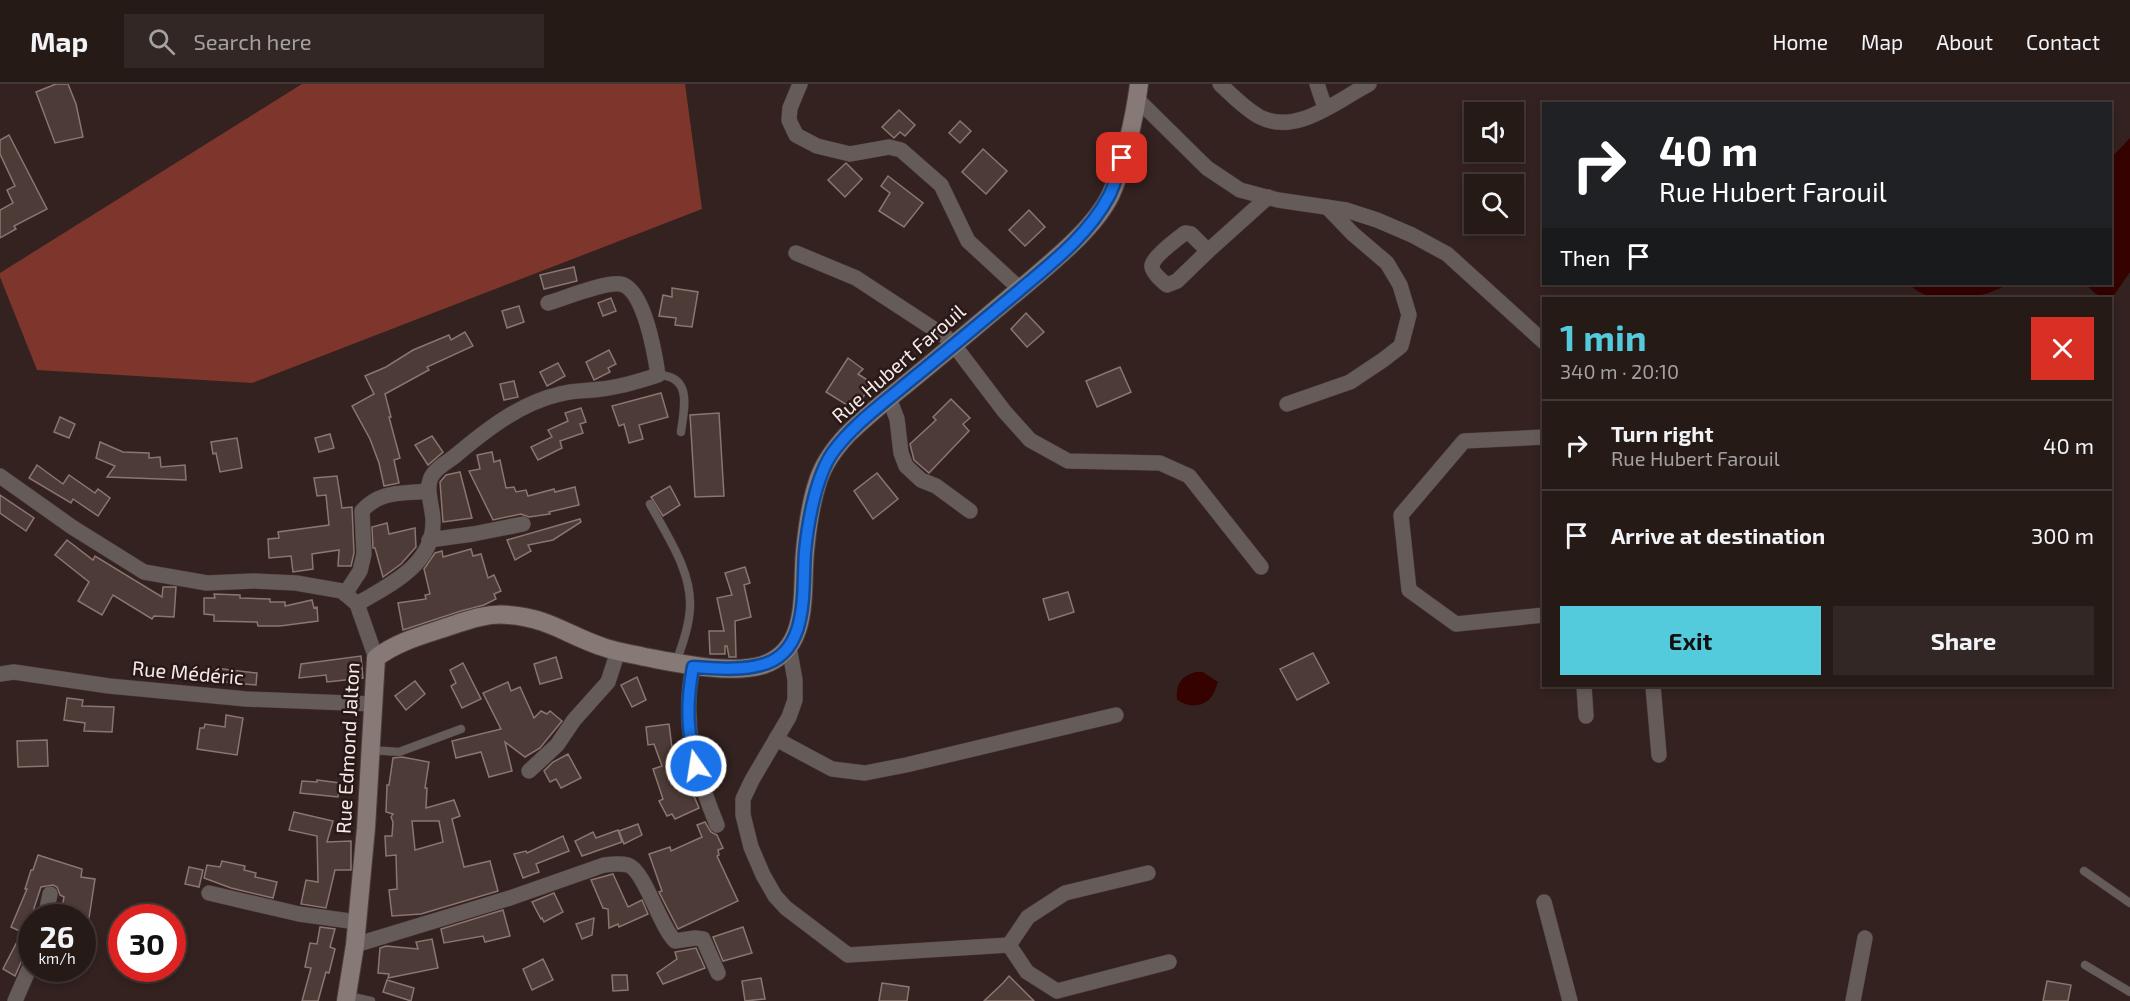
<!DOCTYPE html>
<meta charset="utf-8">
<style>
:root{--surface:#261a17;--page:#322724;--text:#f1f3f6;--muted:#a4a1a1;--line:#423836;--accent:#54cadd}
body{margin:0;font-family:"Exo 2",sans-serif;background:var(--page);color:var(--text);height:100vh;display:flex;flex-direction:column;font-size:22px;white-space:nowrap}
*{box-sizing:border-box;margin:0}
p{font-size:20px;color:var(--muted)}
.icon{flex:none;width:33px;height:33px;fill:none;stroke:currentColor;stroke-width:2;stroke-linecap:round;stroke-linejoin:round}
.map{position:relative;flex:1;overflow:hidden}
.details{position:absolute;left:1542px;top:213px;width:570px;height:390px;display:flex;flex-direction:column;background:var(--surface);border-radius:0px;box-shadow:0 3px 9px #0003,0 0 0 2px var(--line)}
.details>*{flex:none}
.banner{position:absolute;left:1542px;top:18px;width:570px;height:183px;border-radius:0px;box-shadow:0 3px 9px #0003,0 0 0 2px var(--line);background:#202124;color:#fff;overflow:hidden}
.buttons{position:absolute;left:1464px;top:18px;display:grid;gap:12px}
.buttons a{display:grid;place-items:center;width:60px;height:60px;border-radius:0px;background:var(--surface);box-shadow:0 3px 9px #0003,0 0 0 2px var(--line);font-size:30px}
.speed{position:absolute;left:18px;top:820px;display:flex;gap:12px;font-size:30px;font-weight:700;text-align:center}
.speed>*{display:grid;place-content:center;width:78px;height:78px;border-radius:50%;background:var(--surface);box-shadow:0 3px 9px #0003,0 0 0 2px var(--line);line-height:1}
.speed small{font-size:15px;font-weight:400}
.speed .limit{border:9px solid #d22;background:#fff;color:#111}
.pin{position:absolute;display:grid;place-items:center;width:51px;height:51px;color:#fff;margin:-26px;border-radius:12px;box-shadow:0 3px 9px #0006}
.me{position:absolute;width:66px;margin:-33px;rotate:347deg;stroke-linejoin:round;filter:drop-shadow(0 0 4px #0008)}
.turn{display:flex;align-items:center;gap:21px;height:126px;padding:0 18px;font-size:27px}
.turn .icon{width:78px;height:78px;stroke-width:2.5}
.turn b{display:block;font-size:42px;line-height:51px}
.then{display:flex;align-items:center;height:57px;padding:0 18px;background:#0003;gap:12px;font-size:22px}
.round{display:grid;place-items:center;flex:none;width:63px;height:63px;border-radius:0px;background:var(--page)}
.head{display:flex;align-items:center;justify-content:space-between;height:102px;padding:0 18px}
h1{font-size:36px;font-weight:700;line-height:45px;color:var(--accent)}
.cta{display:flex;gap:12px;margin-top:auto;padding:12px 18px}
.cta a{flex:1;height:69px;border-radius:0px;background:var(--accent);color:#111;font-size:24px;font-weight:700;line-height:69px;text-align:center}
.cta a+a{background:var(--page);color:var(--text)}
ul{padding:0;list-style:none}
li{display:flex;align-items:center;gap:18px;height:90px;padding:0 18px;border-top:2px solid var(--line)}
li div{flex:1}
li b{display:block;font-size:22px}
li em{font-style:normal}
header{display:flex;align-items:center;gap:36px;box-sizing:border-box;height:84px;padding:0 30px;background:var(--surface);border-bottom:2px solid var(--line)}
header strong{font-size:28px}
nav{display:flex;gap:33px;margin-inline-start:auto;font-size:21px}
.search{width:420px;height:54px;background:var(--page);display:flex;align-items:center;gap:15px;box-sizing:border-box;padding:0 21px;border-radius:0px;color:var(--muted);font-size:22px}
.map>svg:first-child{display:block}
.green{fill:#7e362c}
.water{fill:#350200}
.building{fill:#4d3b37;stroke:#8a7571;stroke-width:1.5;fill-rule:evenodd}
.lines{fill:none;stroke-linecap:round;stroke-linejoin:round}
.lane-casing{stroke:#4e3e3b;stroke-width:9}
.street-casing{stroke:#4e3e3b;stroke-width:16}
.secondary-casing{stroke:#4e3e3b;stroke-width:20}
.lane{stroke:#655c5a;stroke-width:8}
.street{stroke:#655c5a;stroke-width:15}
.secondary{stroke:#877976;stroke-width:18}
.route-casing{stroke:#114b97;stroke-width:15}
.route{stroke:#1a73e8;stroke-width:10}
.labels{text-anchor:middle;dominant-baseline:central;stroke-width:5;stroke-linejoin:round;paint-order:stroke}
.street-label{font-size:20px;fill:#f5e9e7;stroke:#291916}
</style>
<header>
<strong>Map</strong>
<div class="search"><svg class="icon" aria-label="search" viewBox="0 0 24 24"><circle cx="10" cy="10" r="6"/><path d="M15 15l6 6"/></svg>Search here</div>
<nav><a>Home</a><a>Map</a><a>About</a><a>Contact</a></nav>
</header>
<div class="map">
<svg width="2130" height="917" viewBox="0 0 2130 917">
<rect width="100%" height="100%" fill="#33221f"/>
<polygon class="green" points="302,0 685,0 702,125 252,299 37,286 0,193 0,189"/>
<g class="water">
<polygon points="2130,54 2130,188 2114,211 2104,214 2096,210 2085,200 2110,200 2111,74"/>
<path d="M1909,200H2009C1980,215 1935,226 1909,200Z"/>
<path d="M1196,588H1203L1218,598C1216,603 1215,608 1212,612C1204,624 1186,624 1177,615C1176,600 1181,592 1196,588Z"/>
</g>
<g class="building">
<polygon points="56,0 68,0 76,20 83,53 55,59 36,8"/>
<polygon points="899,26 915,41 905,52 900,48 894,54 882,43"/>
<polygon points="960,37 971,47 960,59 949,49"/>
<polygon points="9,51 47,125 14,142 16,145 0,154 0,126 13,119 7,106 15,102 0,70 0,56"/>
<polygon points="983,65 1007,87 986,110 962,88"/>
<polygon points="846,79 862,95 845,113 828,96"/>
<polygon points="888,92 923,119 904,143 879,127 890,109 881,102"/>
<polygon points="1029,126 1045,143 1025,162 1009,146"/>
<polygon points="574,183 577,197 544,205 540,191"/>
<polygon points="672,204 698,208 692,243 675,241 676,234 659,232 663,211 672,213"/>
<polygon points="611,214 616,227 603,232 598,219"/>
<polygon points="519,222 524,238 507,244 502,227"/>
<polygon points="1026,229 1044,248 1027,263 1011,245"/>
<polygon points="465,248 473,262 427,283 429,286 385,310 391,333 389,333 400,374 394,376 399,399 384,402 379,379 370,355 352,322 374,310 365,292 386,283 413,266 449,251 451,256"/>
<polygon points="609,266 616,280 608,284 610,288 594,296 586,278"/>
<polygon points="848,274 863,285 858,290 872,299 855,326 826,308"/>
<polygon points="558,279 565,292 547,302 540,288"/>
<polygon points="1120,283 1131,308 1097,323 1086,297"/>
<polygon points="514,297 518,313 504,316 500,300"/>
<polygon points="661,309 668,333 639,341 643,355 629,359 624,340 619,342 612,322"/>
<polygon points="951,315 970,334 963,340 969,347 929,389 914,376 910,360 936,336 933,333"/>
<polygon points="581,324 586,338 580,340 583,349 560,357 562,364 538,376 531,363 552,353 548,346 568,337 565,329"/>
<polygon points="719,329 724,412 695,413 690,331"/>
<polygon points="60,333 75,340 69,354 54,348"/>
<polygon points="330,350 334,364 319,368 315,354"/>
<polygon points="432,352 443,368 428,381 415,361"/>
<polygon points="237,354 242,384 220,388 216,369 213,370 211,358"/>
<polygon points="100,358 123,368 149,369 149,374 160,373 161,383 185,381 186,396 107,393 115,382 96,374"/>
<polygon points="492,368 494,378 500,376 506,404 514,403 516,408 526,406 528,412 554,405 555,408 575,403 579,421 549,428 550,430 529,433 521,430 493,436 469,387 480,385 477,371"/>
<polygon points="37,381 63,400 69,391 95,409 98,405 110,414 98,432 73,415 71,419 29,394"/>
<polygon points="460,388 472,434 443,438 440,398 446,391"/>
<polygon points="877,389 898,415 873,435 854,407"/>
<polygon points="337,392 342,424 352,423 354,469 351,482 338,482 339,466 312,470 313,485 293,488 291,472 269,474 268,455 279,454 278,448 329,441 326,411 317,412 314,394"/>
<polygon points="670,402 680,421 663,432 651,413"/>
<polygon points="0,411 34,434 26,447 0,429"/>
<polygon points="580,435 581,438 553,456 528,461 531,467 515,476 507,456"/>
<polygon points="387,439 389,450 415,444 416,463 401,480 383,493 375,464 373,464 372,443"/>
<polygon points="67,456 93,476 95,472 162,513 163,503 176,503 174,533 154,532 152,535 113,511 102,531 78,517 89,498 55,471"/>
<polygon points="471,465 473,472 481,470 488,494 494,491 501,507 494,510 496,515 484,521 461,527 403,546 398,519 426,515 425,511 430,510 424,485 435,469 442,467 443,473"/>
<polygon points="745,483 750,499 744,501 751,533 735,537 736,573 729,573 727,562 725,562 725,570 710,570 709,547 724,547 717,514 732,511 725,489"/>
<polygon points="1068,508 1074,528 1049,536 1043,515"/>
<polygon points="214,510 240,511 240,514 270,515 270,518 285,518 285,522 312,516 314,524 317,523 318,537 280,542 258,542 257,538 214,537 214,531 204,530 204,514 215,514"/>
<polygon points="1313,569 1329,599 1297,616 1280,585"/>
<polygon points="361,572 363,594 327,598 326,591 299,594 301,580"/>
<polygon points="556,573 562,594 540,600 534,580"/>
<polygon points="463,579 481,615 462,624 451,602 456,599 450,586"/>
<polygon points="215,584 257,589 256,601 213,597"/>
<polygon points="637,593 646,616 632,623 621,601"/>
<polygon points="415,597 425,610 406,626 395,612"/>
<polygon points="508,598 511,607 520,603 534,634 541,627 547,630 550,627 562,637 540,664 525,673 505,658 512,687 489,693 481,668 456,674 452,657 501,645 483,609"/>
<polygon points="67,614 83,616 82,622 114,623 112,648 84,647 85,639 64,636"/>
<polygon points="226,631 243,634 237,671 197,665 200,644 204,644 205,640 225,643"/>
<polygon points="669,640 672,664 676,677 687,707 691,705 699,724 675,735 672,730 667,732 659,717 663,715 653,685 662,682 654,660 648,661 646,643"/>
<polygon points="47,656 48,682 18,683 17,657"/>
<polygon points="568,670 581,694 561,704 556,695 550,698 544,687 553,678"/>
<path d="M402,673L429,678L425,704H427L426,724L454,716L460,732L452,735L464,783L490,777L498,807L421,830L392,832L389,806L397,805L396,771L386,772L385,752H392L393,738L391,733L393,730L386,728L387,701H389L393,674ZM412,737H439L443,758L415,766Z"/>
<polygon points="317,696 340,699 338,713 300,709 302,697 317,698"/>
<polygon points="294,728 333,737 327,758 351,757 351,786 335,786 326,824 301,820 306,796 318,798 317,752 289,746"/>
<polygon points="705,738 711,748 717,751 723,764 718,766 719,771 717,772 738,817 678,845 659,808 662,807 649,770 670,763 671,767 702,753 697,741"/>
<polygon points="638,740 642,751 624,760 619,747"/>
<polygon points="618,746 622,758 582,772 575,757 593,748 596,754"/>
<polygon points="563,752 569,767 536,780 539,788 523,794 514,770 526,767 527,769"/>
<polygon points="38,771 82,785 81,793 95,795 89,834 60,834 64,813 60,811 57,803 53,801 41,803 32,830 32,868 23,874 15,892 3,885 22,848 11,843 27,805 25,805 31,786 33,786"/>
<polygon points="222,777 245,782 244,786 256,789 255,793 277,798 273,814 231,804 204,794 207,781 220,783"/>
<polygon points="189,783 203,786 199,803 185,800"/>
<polygon points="613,790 628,823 642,816 648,830 619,843 618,840 609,844 608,825 603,824 591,796"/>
<polygon points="554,809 563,828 544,838 542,834 541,835 532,818"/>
<polygon points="503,826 510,852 485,858 483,852 444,859 441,845"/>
<polygon points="594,834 592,851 582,855 576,840"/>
<polygon points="320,843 335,845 330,863 335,865 329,889 326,888 318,917 302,917 311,884 305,883 310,859 317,860"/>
<polygon points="743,843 752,869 723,877 713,853"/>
<polygon points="432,855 438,884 388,894 389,890 378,889 380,864 386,862 418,865 416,858"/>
<polygon points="696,864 705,884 663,900 657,889 677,875 675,868"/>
<polygon points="543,875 553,896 532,906 523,885"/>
<polygon points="612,891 627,891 628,906 613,907"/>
<polygon points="1009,892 1034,917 984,917 1003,899"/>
<polygon points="761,894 765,915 745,917 742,897"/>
<polygon points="387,896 414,904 411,917 383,908"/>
<polygon points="2047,897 2071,901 2068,917 2043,917"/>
<polygon points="882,899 909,903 907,917 879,917"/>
</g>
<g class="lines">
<g class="lane-casing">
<g id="lane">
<path d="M658,291C693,292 684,324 681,348"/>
<path d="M650,420C667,452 692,487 690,524C689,543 682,561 676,579"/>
<polyline points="371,666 399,668 461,645"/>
<polyline points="2084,787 2130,819"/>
<polyline points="2085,881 2130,908"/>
<polyline points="348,912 371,917"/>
</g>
</g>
<g class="street-casing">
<g id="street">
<polyline points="800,0 790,24 789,36 796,51 817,62 850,70 889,63 901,66 941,101 968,157 1020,205"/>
<path d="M1220,0C1233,12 1245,25 1260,33C1296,52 1338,16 1369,0"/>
<polyline points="1317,0 1325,24"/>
<polyline points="1137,15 1207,84 1240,106 1278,116 1346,126 1377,136 1412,151 1447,170 1544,258"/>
<path d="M1208,167L1191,150L1185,149C1177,155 1154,172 1152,181C1151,188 1162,197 1167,201L1177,197L1208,167L1268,113"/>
<polyline points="796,169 856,194 946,253 954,261 1004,327 1030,356 1068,377 1160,379 1189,392 1261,483"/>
<polyline points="889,314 897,335 901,369 906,382 921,396 936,402 970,427"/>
<polyline points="1287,320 1350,298 1383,276 1401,262 1409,231 1400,201 1387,179 1353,150 1327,123"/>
<polyline points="1544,353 1464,357 1401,431 1409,506 1456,540 1544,531"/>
<polyline points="0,392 72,443 144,488 207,499 254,497 296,499 342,507 357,520 376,574"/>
<polyline points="429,456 473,450 523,440"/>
<path d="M345,510L360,487L364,470L362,427C380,406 403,410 428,407"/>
<path d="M357,520C389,501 434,481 433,437C433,422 423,401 434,389C439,382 449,377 455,372C486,346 520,319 560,310C573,306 588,307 601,305C621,303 640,297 658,291C655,271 644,203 620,200C604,198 565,214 548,219"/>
<polyline points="789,563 795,596 795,616 789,633 752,696 743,715 743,731 751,763 763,791 775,812 786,824 848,871 1009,861"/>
<path d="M693,583C681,641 695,687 717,741"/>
<polyline points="0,590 14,588 109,602 246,615 374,620"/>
<polyline points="1584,602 1586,632"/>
<polyline points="1653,602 1659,671"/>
<polyline points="776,655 832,685 865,689 906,681 1116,631"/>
<polyline points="529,687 557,661 574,636 608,598 618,567"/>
<polyline points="1148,789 1065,809 1028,833 1009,861 1027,888 1057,907 1169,878"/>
<polyline points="209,809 299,830 357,838"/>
<polyline points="1544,818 1570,917"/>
<polyline points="45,834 50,810"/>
<path d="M355,861L510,814L604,781C612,780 620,779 628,781C645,787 659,841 675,857L695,854L703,855L718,889"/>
<polyline points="15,917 32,878"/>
<polyline points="1853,917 1865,854"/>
</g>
</g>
<g class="secondary-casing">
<path id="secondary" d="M346,917L355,861L366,744L376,574C394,560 416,553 438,546C460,539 485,528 509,531C550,534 570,553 606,564C618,568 632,570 645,573C677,579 730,591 763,581C811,565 801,506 805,467C807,446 811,419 817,400C822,382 835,364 847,351C868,330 893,311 916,292C953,262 989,231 1025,201C1053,177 1095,144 1111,110C1124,81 1135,32 1139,0"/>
</g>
<use href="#lane" class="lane"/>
<use href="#street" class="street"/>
<use href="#secondary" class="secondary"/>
</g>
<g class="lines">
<g class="route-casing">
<path id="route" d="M696,682C687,646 686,620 693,583C715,584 740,587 761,581C810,569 802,506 805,468C808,437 816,392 833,368C853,341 881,321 906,300C943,270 979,240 1015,210C1049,181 1088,152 1109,112C1115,101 1118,86 1122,74"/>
</g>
<use href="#route" class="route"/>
</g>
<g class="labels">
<g class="street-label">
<text transform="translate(898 279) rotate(-41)">Rue Hubert Farouil</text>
<text transform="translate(188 588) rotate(5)">Rue Médéric</text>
<text transform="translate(347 664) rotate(-87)">Rue Edmond Jalton</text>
</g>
</g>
</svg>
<div class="buttons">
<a><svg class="icon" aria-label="sound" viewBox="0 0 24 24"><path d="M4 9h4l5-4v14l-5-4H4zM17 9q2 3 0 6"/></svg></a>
<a><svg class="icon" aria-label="search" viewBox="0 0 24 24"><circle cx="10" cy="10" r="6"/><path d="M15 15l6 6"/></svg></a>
</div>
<div class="speed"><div>26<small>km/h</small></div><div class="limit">30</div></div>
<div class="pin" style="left:1122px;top:74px;background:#d93025"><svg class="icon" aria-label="arrive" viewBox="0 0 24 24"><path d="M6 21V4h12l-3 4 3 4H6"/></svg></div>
<svg class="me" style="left:696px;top:682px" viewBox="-20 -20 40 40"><circle r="17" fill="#1a73e8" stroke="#fff" stroke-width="3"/><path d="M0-11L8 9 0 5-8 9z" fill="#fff"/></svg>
<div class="banner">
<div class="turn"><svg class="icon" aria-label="right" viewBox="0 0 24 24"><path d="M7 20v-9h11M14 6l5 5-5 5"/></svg><div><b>40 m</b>Rue Hubert Farouil</div></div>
<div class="then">Then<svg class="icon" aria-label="arrive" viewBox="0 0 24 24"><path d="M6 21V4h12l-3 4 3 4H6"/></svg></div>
</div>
<section class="details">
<div class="head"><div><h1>1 min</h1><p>340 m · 20:10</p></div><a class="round" style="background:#d93025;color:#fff"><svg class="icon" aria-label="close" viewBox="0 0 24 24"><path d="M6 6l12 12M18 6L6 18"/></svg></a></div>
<ul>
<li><svg class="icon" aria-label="right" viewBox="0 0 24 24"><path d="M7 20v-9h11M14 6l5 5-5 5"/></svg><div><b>Turn right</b><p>Rue Hubert Farouil</p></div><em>40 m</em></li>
<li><svg class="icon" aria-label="arrive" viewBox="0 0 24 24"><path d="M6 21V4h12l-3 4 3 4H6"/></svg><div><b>Arrive at destination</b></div><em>300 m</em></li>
</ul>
<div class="cta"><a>Exit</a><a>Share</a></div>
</section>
</div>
